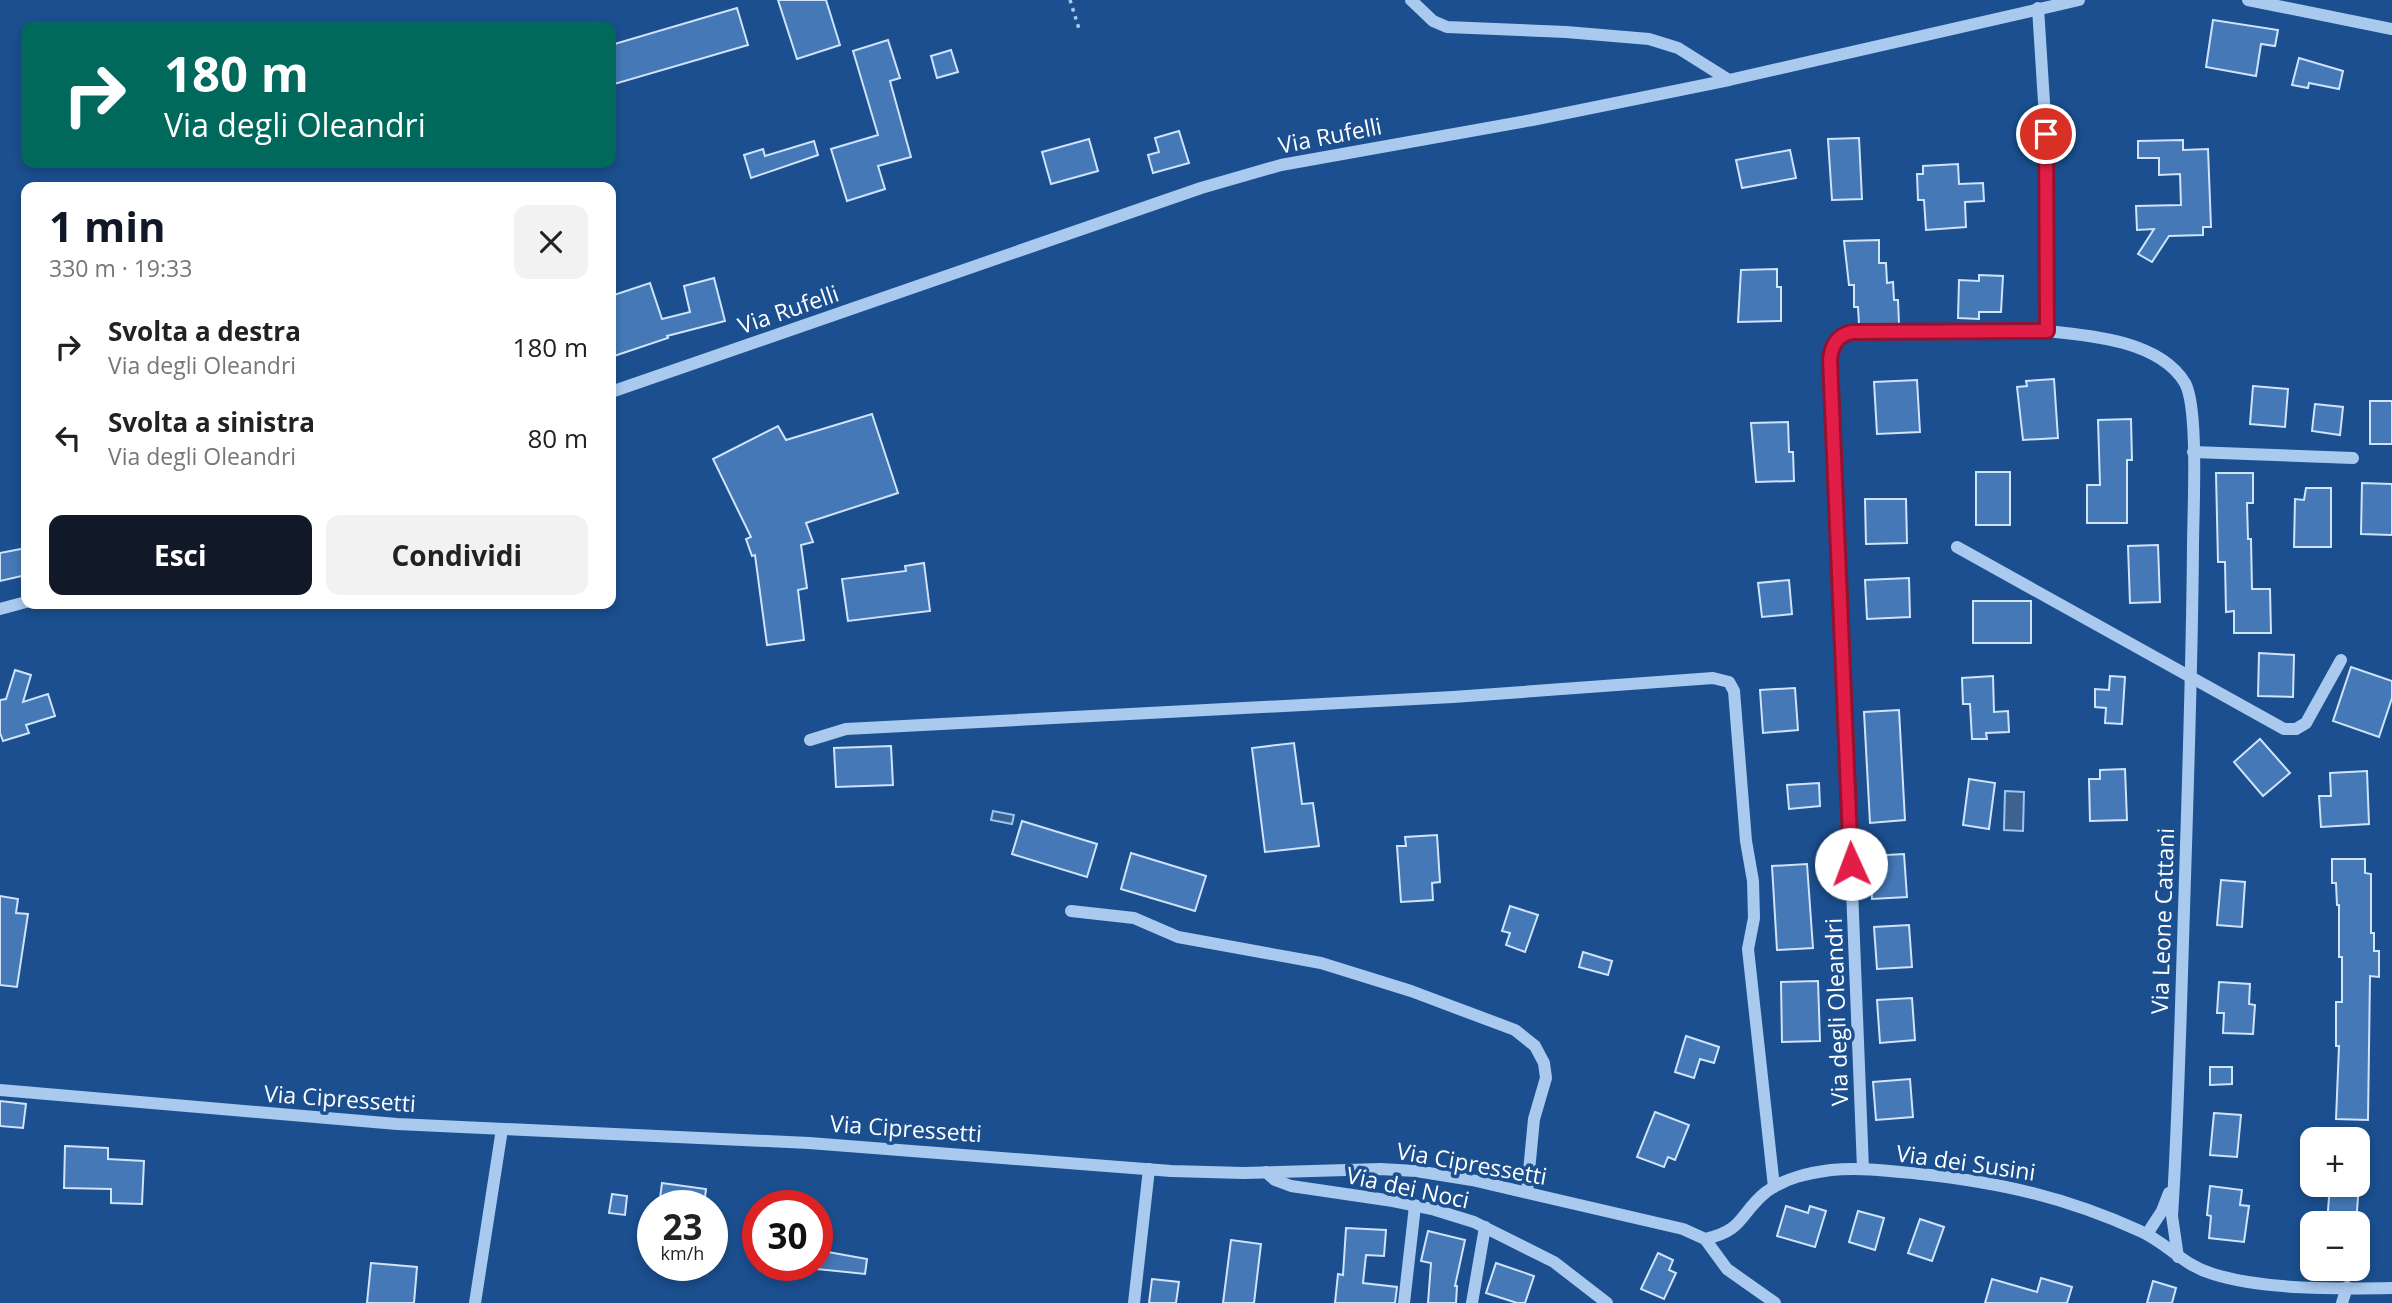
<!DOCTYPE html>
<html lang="it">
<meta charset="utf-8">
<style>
:root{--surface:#fff;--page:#f2f2f2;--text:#222;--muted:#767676;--accent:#111827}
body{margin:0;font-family:"Open Sans",sans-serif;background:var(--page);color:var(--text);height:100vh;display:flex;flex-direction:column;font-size:26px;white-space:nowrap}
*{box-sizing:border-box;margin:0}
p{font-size:23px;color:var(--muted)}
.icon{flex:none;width:38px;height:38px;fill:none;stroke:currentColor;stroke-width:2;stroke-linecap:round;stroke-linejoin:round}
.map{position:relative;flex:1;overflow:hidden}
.panel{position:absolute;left:21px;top:182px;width:595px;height:427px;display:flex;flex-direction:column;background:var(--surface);border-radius:14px;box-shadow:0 4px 10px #0003}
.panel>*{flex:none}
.guide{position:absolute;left:21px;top:21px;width:595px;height:147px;border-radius:14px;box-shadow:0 4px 10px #0003;background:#00695c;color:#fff;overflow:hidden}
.tools{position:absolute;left:2300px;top:1127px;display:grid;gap:14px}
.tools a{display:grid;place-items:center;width:70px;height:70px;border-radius:14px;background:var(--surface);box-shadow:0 4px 10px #0003;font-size:35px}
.speed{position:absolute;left:637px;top:1190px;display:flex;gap:14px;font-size:35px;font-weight:700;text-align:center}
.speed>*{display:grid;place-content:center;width:91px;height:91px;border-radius:50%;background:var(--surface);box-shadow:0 4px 10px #0003;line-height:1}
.speed small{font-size:18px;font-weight:400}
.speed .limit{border:10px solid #d22;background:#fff;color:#111}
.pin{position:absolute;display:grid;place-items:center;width:60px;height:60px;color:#fff;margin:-30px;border:4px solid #fff;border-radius:50%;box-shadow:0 2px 7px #0007}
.me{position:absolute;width:77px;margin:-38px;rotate:358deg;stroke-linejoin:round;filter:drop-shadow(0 0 5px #0008)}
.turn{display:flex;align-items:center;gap:24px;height:147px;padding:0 28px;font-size:32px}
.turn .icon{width:91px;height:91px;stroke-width:2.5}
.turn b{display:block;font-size:49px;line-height:60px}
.round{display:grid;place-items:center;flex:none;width:74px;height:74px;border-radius:14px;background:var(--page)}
.overview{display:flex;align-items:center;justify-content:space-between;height:119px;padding:0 28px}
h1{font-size:42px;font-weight:700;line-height:52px;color:var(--accent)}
.action{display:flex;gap:14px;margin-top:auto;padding:14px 28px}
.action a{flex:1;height:80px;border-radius:14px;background:var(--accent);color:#fff;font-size:28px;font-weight:700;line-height:80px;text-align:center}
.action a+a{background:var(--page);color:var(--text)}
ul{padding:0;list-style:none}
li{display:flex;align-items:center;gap:21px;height:91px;padding:0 28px}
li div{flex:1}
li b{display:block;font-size:26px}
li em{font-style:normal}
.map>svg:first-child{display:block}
.water{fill:#3c6290;stroke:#9cc4f0;stroke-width:2}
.building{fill:#4478b7;stroke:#cfe3fa;stroke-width:2}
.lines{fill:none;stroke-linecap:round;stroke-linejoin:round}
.path{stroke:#a9c9ee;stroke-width:3.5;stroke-dasharray:3.5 5;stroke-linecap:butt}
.minor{stroke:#a9c9ee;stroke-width:12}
.route-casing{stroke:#92132f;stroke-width:18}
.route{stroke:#e11d48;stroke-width:12}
.labels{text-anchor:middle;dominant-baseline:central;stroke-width:7;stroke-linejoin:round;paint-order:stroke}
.street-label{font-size:23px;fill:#fff;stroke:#1b4f8f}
</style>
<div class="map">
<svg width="2392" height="1303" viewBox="0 0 2392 1303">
<rect width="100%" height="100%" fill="#1b4f8f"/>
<g class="water">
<polygon points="2005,791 2024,792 2023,831 2004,830"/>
<polygon points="993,811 1014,815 1012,824 991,820"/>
</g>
<g class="building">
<polygon points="778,0 826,0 840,45 797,59"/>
<polygon points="737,8 748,45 611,85 611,45"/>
<polygon points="2213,20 2278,30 2275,46 2261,44 2256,76 2206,67"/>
<polygon points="888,40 900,78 890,81 911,157 878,166 885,189 847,201 831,149 878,135 853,51"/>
<polygon points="951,50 958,72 937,78 931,56"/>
<polygon points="2299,58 2343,71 2339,89 2309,83 2308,88 2292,85"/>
<polygon points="1179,131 1189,163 1153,173 1148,155 1159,152 1155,138"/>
<polygon points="1859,138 1862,199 1832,200 1828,139"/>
<polygon points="1089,139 1098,171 1051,184 1042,152"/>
<polygon points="2183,140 2183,150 2208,149 2211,227 2203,227 2203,235 2169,236 2152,262 2138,254 2154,229 2137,230 2136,206 2181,205 2180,174 2159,175 2159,158 2138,158 2138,141"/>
<polygon points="814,141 818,155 751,178 744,155 763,149 765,156"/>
<polygon points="1790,150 1796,178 1742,188 1736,160"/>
<polygon points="1958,164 1959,184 1983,183 1984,201 1965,202 1966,227 1926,230 1924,200 1918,200 1917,174 1923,174 1923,166"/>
<polygon points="1879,240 1879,263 1886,263 1887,283 1893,282 1894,300 1898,300 1899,324 1859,324 1858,307 1854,307 1854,285 1849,285 1844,241"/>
<polygon points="1777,269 1777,287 1781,287 1781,321 1738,322 1741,270"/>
<polygon points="1979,275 2003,276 2001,312 1979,312 1979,319 1958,318 1959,280 1979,281"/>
<polygon points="714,278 725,321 667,336 668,338 611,357 611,296 650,283 662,319 690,312 684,286"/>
<polygon points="2054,379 2058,438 2023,440 2017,387 2027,386 2026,381"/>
<polygon points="1917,380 1920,432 1877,434 1874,382"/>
<polygon points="2253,386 2288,389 2285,427 2250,424"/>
<rect x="2370" y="401" width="22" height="43"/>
<polygon points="2315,404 2343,407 2340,435 2312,431"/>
<polygon points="872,414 898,493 806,523 813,542 801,545 807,588 798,590 804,640 767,645 755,555 752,556 746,539 751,537 713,459 778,426 786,440"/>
<polygon points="2131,419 2132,460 2127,460 2127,523 2087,523 2087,485 2100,485 2098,420"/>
<polygon points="1788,422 1789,452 1793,452 1794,481 1756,482 1751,423"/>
<rect x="1976" y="472" width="34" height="53"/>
<polygon points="2216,473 2253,473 2253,503 2247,503 2248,539 2251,539 2252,589 2270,589 2271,633 2234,633 2234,611 2226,612 2225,562 2218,562"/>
<polygon points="2362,483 2392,484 2392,535 2361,534"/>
<polygon points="2306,488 2331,488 2331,547 2294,547 2295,499 2304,500"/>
<polygon points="1865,499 1906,499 1907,543 1866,544"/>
<polygon points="2158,545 2160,602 2130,603 2128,546"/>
<polygon points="26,548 26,575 0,581 0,553"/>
<polygon points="924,563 930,611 848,621 842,579 906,571 905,566"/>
<polygon points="1909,578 1910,617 1867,619 1865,580"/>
<polygon points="1789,580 1792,614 1762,617 1758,583"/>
<rect x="1973" y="601" width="58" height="42"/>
<polygon points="2259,653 2294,655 2293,697 2258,696"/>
<polygon points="2351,667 2392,681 2392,698 2379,737 2333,721"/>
<polygon points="15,670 31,675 23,702 48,694 55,716 26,725 29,733 3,741 0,733 0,700 6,699"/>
<polygon points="1993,676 1994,712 2008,711 2009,732 1986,733 1987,739 1972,739 1970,704 1963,704 1962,678"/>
<polygon points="2110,676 2125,677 2122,724 2105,723 2106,708 2095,707 2095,689 2109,690"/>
<polygon points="1795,688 1798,730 1763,733 1760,690"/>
<polygon points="1899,710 1905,820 1870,823 1864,712"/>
<polygon points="2260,739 2290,773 2263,796 2234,762"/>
<polygon points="1294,743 1302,804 1313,803 1319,846 1265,852 1252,748"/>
<polygon points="891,746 893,785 836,787 834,748"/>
<polygon points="2125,769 2127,820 2090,821 2089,779 2100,779 2100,770"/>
<polygon points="2367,771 2369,824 2321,827 2319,796 2331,796 2330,773"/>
<polygon points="1969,779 1995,783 1989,829 1963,825"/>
<polygon points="1819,783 1820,806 1789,809 1787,785"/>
<polygon points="1022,821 1097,844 1087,877 1012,854"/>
<polygon points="1437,835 1440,882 1432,883 1433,900 1401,902 1397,846 1406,846 1405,837"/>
<polygon points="1131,853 1206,876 1195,911 1121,889"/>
<polygon points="1904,854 1907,897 1872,899 1869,856"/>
<polygon points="2332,859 2365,859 2365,873 2371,874 2371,933 2374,933 2374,951 2379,951 2379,977 2370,976 2368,1120 2336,1119 2339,1046 2336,1046 2336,1002 2342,1002 2342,957 2339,957 2339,905 2337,905 2336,883 2332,883"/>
<polygon points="1807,864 1813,948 1777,950 1772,866"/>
<polygon points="2221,880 2245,882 2242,927 2217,925"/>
<polygon points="0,896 18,899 16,913 28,914 17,987 0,985"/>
<polygon points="1510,906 1538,915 1525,952 1506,945 1510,933 1502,931"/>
<polygon points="1909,925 1912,967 1877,969 1874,927"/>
<polygon points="1583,952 1612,961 1608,975 1579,967"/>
<polygon points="1818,981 1820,1041 1782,1042 1781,982"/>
<polygon points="2219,982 2250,984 2249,1004 2255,1005 2253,1034 2223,1033 2224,1013 2217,1013"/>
<polygon points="1912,998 1915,1040 1880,1043 1877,1000"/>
<polygon points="1686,1036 1719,1047 1714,1063 1700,1059 1694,1078 1675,1072"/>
<polygon points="2210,1067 2232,1067 2232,1084 2210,1085"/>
<polygon points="1910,1079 1913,1117 1876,1120 1873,1082"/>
<polygon points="0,1101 26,1104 23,1128 0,1126"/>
<polygon points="1655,1112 1689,1125 1675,1160 1668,1157 1664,1167 1637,1157"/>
<polygon points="2214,1113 2241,1115 2237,1157 2210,1155"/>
<polygon points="65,1146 108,1148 108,1159 144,1161 142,1204 111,1203 111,1189 64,1188"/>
<polygon points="662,1183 706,1189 704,1206 659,1206"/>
<polygon points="2330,1185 2359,1185 2356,1223 2327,1223"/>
<polygon points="2210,1186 2242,1190 2240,1205 2249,1206 2244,1242 2209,1238 2211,1216 2207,1215"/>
<polygon points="612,1194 627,1196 625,1215 609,1213"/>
<polygon points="1786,1206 1808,1213 1810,1206 1826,1211 1815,1247 1777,1236"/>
<polygon points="1858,1211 1884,1218 1875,1250 1849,1242"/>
<polygon points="1920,1219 1944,1227 1932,1261 1908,1253"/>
<polygon points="1346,1228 1386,1230 1384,1256 1366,1255 1363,1283 1397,1287 1395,1303 1335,1303 1338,1274 1343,1275"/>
<polygon points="1428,1231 1465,1240 1455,1286 1457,1286 1456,1303 1428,1303 1431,1263 1421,1261"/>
<polygon points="1231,1240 1261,1244 1254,1303 1223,1303"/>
<polygon points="817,1250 867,1259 865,1274 817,1269"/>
<polygon points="1658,1253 1673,1260 1669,1270 1676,1273 1664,1299 1641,1289"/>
<polygon points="371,1263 417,1267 414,1303 367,1303"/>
<polygon points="1496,1263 1534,1276 1525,1303 1517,1303 1486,1293"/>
<polygon points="2041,1278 2072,1287 2067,1303 1985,1303 1992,1279 2037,1292"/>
<polygon points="1152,1279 1179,1282 1176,1303 1149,1303"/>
<polygon points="2153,1281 2176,1288 2172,1303 2147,1303"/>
</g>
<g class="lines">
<polyline class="path" points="1070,0 1080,32"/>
<g class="minor">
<polyline points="1411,0 1433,21 1447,27 1566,32 1649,39 1678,48 1729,80"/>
<polyline points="2248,0 2392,29"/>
<path d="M2047,331C2090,335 2160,341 2185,383C2199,408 2193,513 2193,546C2192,678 2187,810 2183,942C2180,1033 2178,1125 2172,1216L2178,1257"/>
<polyline points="611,392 1201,188 1281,165 1532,120 1729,80 2079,0"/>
<polyline points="2193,452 2353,458"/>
<polyline points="1957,547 2284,729 2296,729 2306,723 2341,660"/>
<polyline points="0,609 26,602"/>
<polyline points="810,740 846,729 1453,697 1713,678 1729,682 1734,691 1746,841 1753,881 1754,918 1748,949 1774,1187"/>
<polyline points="1071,911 1134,918 1178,937 1321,963 1411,991 1515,1030 1535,1046 1544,1063 1546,1078 1534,1119 1527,1192"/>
<polyline points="0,1090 397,1124 809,1143 1171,1171 1243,1173 1380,1169 1416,1171 1472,1180 1683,1229 1705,1239 1727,1269 1775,1303"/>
<path d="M1863,1169L1831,354C1833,342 1839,335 1852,333L2047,331L2046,134L2038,8"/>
<polyline points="1266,1172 1275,1180 1291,1186 1393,1201 1432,1209 1474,1222 1554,1262 1607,1303"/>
<polyline points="2147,1234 2162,1211 2169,1193"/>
<path d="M1705,1239C1745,1230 1739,1214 1766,1192C1785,1178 1808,1173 1831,1170C1861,1167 1891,1171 1921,1174C2002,1183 2065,1197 2140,1231C2166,1242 2182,1265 2213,1274C2264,1290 2338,1289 2392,1288"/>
<polyline points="475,1303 502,1129"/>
<polyline points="1134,1303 1149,1169"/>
<polyline points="1404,1303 1415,1206"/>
<polyline points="1472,1303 1485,1227"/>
<polyline points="2342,1303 2347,1287"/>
</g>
</g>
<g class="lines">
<g class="route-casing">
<path id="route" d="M1851,864L1830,359C1832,345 1837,335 1852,332L2047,331L2046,134"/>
</g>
<use href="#route" class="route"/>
</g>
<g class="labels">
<g class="street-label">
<text transform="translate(1330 135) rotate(-11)">Via Rufelli</text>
<text transform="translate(788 309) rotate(-19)">Via Rufelli</text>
<text transform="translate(2162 921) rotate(-88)">Via Leone Cattani</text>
<text transform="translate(1836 1012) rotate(-92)">Via degli Oleandri</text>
<text transform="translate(340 1098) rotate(4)">Via Cipressetti</text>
<text transform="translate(906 1128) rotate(4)">Via Cipressetti</text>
<text transform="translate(1966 1162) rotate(8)">Via dei Susini</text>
<text transform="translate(1472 1163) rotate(10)">Via Cipressetti</text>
<text transform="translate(1408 1187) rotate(12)">Via dei Noci</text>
</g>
</g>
</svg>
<div class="tools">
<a>+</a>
<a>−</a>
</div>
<div class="speed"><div>23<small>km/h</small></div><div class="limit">30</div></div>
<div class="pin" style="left:2046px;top:134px;background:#d93025"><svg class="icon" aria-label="arrive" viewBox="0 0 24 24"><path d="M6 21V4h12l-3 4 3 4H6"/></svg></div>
<svg class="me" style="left:1851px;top:864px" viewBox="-20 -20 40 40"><circle r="19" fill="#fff"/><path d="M0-13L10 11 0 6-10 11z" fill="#e11d48"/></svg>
<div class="guide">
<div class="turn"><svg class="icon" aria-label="right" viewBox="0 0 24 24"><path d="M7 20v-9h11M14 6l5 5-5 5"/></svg><div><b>180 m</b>Via degli Oleandri</div></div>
</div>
<section class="panel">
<div class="overview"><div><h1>1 min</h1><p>330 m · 19:33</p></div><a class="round"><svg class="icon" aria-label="close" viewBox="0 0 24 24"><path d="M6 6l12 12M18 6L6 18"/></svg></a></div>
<ul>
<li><svg class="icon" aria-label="right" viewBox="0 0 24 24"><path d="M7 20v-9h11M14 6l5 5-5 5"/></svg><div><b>Svolta a destra</b><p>Via degli Oleandri</p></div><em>180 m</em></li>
<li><svg class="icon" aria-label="left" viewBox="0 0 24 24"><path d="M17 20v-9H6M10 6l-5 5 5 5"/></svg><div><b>Svolta a sinistra</b><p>Via degli Oleandri</p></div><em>80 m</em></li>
</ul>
<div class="action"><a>Esci</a><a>Condividi</a></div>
</section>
</div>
